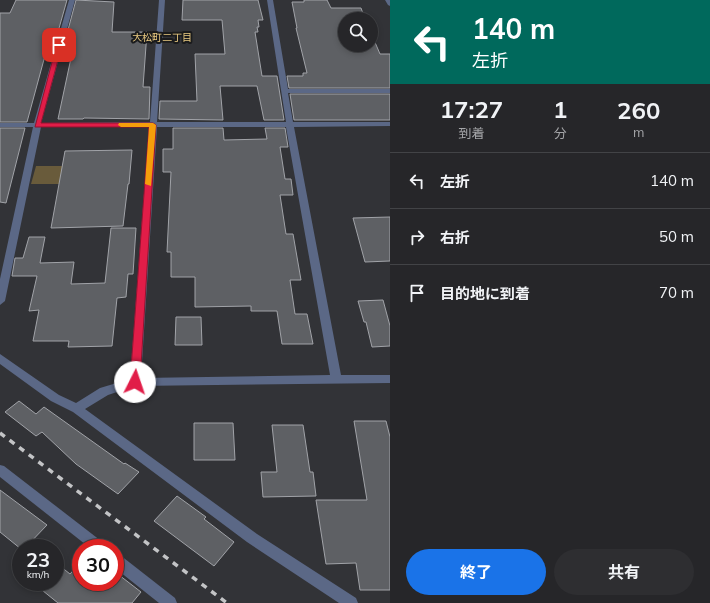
<!DOCTYPE html>
<html lang="ja">
<meta charset="utf-8">
<style>
:root{--surface:#262629;--page:#2e2e31;--text:#f1f3f6;--muted:#a4a5a8;--line:#424346;--accent:#1a73e8}
body{margin:0;font-family:Mulish,"Noto Sans JP",sans-serif;background:var(--page);color:var(--text);height:100vh;display:flex;flex-direction:column;font-size:15px;white-space:nowrap}
*{box-sizing:border-box;margin:0}
p{font-size:13px;color:var(--muted)}
.icon{flex:none;width:22px;height:22px;fill:none;stroke:currentColor;stroke-width:2;stroke-linecap:round;stroke-linejoin:round}
.map{position:relative;flex:1;overflow:hidden}
.details{display:flex;flex-direction:column;background:var(--surface);width:320px}
.details>*{flex:none}
.hud{background:#00695c;color:#fff;overflow:hidden}
.controls{position:absolute;left:338px;top:12px;display:grid;gap:8px}
.controls a{display:grid;place-items:center;width:40px;height:40px;border-radius:50%;background:var(--surface);box-shadow:0 2px 6px #0003,0 0 0 1px var(--line);font-size:20px}
.speed{position:absolute;left:12px;top:539px;display:flex;gap:8px;font-size:20px;font-weight:700;text-align:center}
.speed>*{display:grid;place-content:center;width:52px;height:52px;border-radius:50%;background:var(--surface);box-shadow:0 2px 6px #0003,0 0 0 1px var(--line);line-height:1}
.speed small{font-size:10px;font-weight:400}
.speed .limit{border:6px solid #d22;background:#fff;color:#111}
.pin{position:absolute;display:grid;place-items:center;width:34px;height:34px;color:#fff;margin:-17px;border-radius:8px;box-shadow:0 2px 6px #0006}
.me{position:absolute;width:44px;margin:-22px;rotate:4deg;stroke-linejoin:round;filter:drop-shadow(0 0 3px #0008)}
.turn{display:flex;align-items:center;gap:14px;height:84px;padding:0 16px;font-size:18px}
.turn .icon{width:52px;height:52px;stroke-width:2.5}
.turn b{display:block;font-size:28px;line-height:34px}
.eta{display:flex;justify-content:space-evenly;align-items:center;height:68px;text-align:center}
.eta b{font-size:24px;font-weight:700;line-height:28px}
.action{display:flex;gap:8px;margin-top:auto;padding:8px 16px}
.action a{flex:1;height:46px;border-radius:24px;background:var(--accent);color:#fff;font-size:16px;font-weight:700;line-height:46px;text-align:center}
.action a+a{background:var(--page);color:var(--text)}
ul{padding:0;list-style:none}
li{display:flex;align-items:center;gap:12px;height:56px;padding:0 16px;border-top:1px solid var(--line)}
li div{flex:1}
li b{display:block;font-size:15px}
li em{font-style:normal}
main{display:flex;flex:1;min-height:0}
.map>svg:first-child{display:block}
.green{fill:#695b3b}
.building{fill:#5e6064;stroke:#a1a3a8}
.lines{fill:none;stroke-linecap:round;stroke-linejoin:round}
.minor{fill:#5b6886;fill-rule:evenodd}
.rail{stroke:#c3c4c6;stroke-width:3.5;stroke-dasharray:6 6;stroke-linecap:butt}
.route{fill:#e11d48;stroke:#92132f}
.slow{fill:#f59e0b}
.labels{text-anchor:middle;dominant-baseline:central;stroke-width:4;stroke-linejoin:round;paint-order:stroke}
.far-neighbourhood-label{font-size:10px;fill:#eaca80;stroke:#1a1b1d}
</style>
<main>
<div class="map">
<svg width="390" height="603" viewBox="0 0 390 603">
<rect width="100%" height="100%" fill="#323337"/>
<polygon class="green" points="36,166 88,166 85,184 31,184"/>
<g class="building">
<polygon points="16,0 67,0 52,53 46,52 27,122 0,122 0,13 10,13"/>
<polygon points="76,0 114,2 112,32 147,32 143,87 150,87 149,119 84,118 83,119 58,119 71,58 61,56"/>
<polygon points="183,0 258,0 263,20 258,20 259,27 257,27 258,32 255,32 262,76 277,76 284,120 264,120 257,86 220,86 223,120 159,119 160,101 197,101 195,54 225,54 222,20 182,20"/>
<polygon points="304,0 327,0 331,8 361,8 365,19 345,19 345,45 371,45 371,33 380,54 390,54 390,88 289,88 287,76 303,76 303,73 307,73 296,28 297,28 292,2 304,2"/>
<polygon points="290,94 390,94 390,120 294,120"/>
<polygon points="0,128 25,128 6,203 0,202"/>
<polygon points="173,128 223,128 224,140 267,139 265,128 285,128 288,147 280,147 285,179 291,179 293,195 280,195 286,234 293,234 301,280 290,280 295,314 307,314 313,344 282,344 277,311 251,311 251,306 195,307 195,277 171,277 171,252 167,252 171,172 163,172 163,149 173,149"/>
<polygon points="132,150 129,184 128,184 123,226 51,228 65,151"/>
<polygon points="390,217 390,261 365,262 353,218"/>
<polygon points="111,228 136,228 133,274 128,274 126,297 117,298 112,346 68,347 69,341 33,341 39,310 29,311 37,276 12,276 15,258 23,258 29,237 45,237 40,263 74,262 71,284 105,283"/>
<polygon points="383,300 390,326 390,346 372,347 366,322 364,322 358,301"/>
<polygon points="176,317 201,317 202,345 175,345"/>
<polygon points="19,401 36,414 44,407 124,464 125,463 139,472 118,494 76,464 42,432 36,436 5,412"/>
<polygon points="354,421 386,421 390,437 390,590 360,590 356,563 326,564 316,500 367,500"/>
<polygon points="194,423 233,423 235,460 194,460"/>
<polygon points="272,425 303,425 310,472 313,472 316,496 263,497 261,472 277,472"/>
<polygon points="0,490 47,525 25,548 21,549 0,532"/>
<polygon points="177,496 206,517 204,519 234,542 214,566 154,521"/>
<polygon points="55,562 70,574 81,562 81,582 115,582 119,575 141,592 132,603 58,603 32,582 55,582"/>
</g>
<g class="lines">
<g class="minor">
<path d="M69,0H75L41,123L150,122L159,0H165L157,122H286L267,0H273L288,89H390V93H288L293,122H390V126L294,127L341,375H390V383L135,386L108,395L85,409L257,534L356,598L358,603H339L247,542L73,412L51,401L0,364V354L59,395L76,403L100,388L130,379L149,127H41L5,301L0,305V279L33,127H0V123H34ZM157,127H286L330,375L141,378Z"/>
<polygon points="385,0 390,0 390,6 388,5"/>
<polygon points="0,465 4,466 105,544 107,548 90,548 0,477"/>
<polygon points="115,554 120,555 175,598 177,603 159,603 115,568"/>
</g>
<polyline class="rail" points="0,433 227,603"/>
</g>
<polygon class="route" points="57,43 62,45 41,123 153,123 156,125 140,382 135,386 130,382 149,127 35,127"/>
<polygon class="slow" points="119,123 153,123 156,125 151,186 145,184 149,127 121,127 118,125"/>
<g class="labels">
<g class="far-neighbourhood-label">
<text x="162" y="37">大松町二丁目</text>
</g>
</g>
</svg>
<div class="controls">
<a><svg class="icon" aria-label="search" viewBox="0 0 24 24"><circle cx="10" cy="10" r="6"/><path d="M15 15l6 6"/></svg></a>
</div>
<div class="speed"><div>23<small>km/h</small></div><div class="limit">30</div></div>
<div class="pin" style="left:59px;top:45px;background:#d93025"><svg class="icon" aria-label="arrive" viewBox="0 0 24 24"><path d="M6 21V4h12l-3 4 3 4H6"/></svg></div>
<svg class="me" style="left:135px;top:382px" viewBox="-20 -20 40 40"><circle r="19" fill="#fff"/><path d="M0-13L10 11 0 6-10 11z" fill="#e11d48"/></svg>
</div>
<section class="details">
<div class="hud">
<div class="turn"><svg class="icon" aria-label="left" viewBox="0 0 24 24"><path d="M17 20v-9H6M10 6l-5 5 5 5"/></svg><div><b>140 m</b>左折</div></div>
</div>
<div class="eta">
<div><b>17:27</b><p>到着</p></div>
<div><b>1</b><p>分</p></div>
<div><b>260</b><p>m</p></div>
</div>
<ul>
<li><svg class="icon" aria-label="left" viewBox="0 0 24 24"><path d="M17 20v-9H6M10 6l-5 5 5 5"/></svg><div><b>左折</b></div><em>140 m</em></li>
<li><svg class="icon" aria-label="right" viewBox="0 0 24 24"><path d="M7 20v-9h11M14 6l5 5-5 5"/></svg><div><b>右折</b></div><em>50 m</em></li>
<li><svg class="icon" aria-label="arrive" viewBox="0 0 24 24"><path d="M6 21V4h12l-3 4 3 4H6"/></svg><div><b>目的地に到着</b></div><em>70 m</em></li>
</ul>
<div class="action"><a>終了</a><a>共有</a></div>
</section>
</main>
